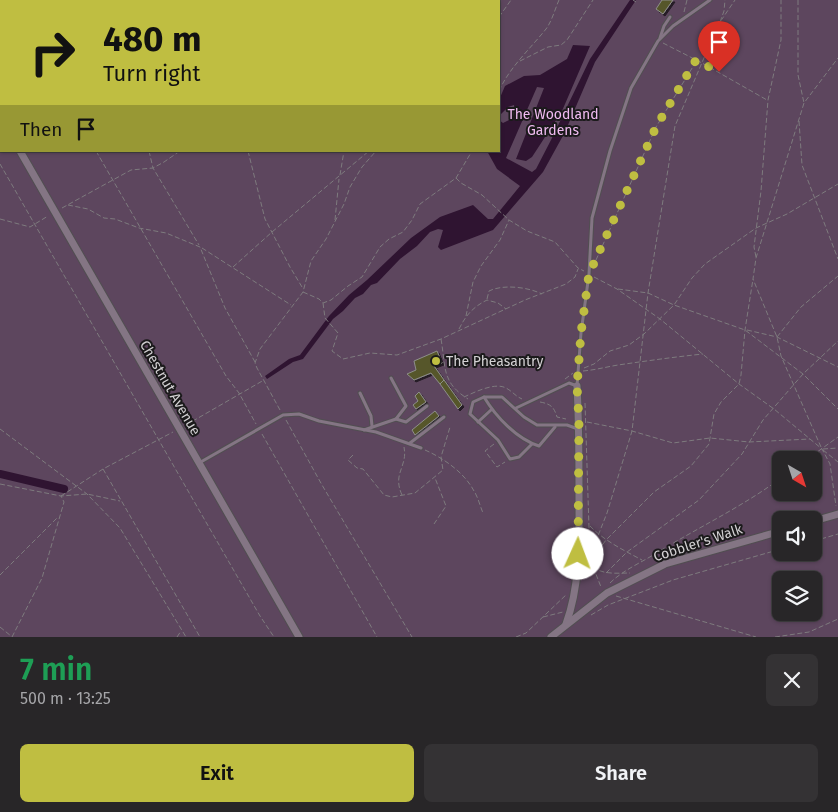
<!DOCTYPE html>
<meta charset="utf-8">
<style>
:root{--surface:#282628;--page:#343234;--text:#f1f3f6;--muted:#a5a5a8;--line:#444345;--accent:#bfbe41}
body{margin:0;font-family:"Fira Sans",sans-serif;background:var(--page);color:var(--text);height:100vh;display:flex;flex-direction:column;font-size:19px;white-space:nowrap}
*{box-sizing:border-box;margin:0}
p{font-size:16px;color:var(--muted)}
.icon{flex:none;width:28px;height:28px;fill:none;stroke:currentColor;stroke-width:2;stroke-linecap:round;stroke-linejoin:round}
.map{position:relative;height:637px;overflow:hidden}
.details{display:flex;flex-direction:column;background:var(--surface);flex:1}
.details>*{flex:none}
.guide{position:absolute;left:0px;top:0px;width:500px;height:152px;box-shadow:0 1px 4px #0004,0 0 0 1px var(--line);background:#bfbe41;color:#111;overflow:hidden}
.needle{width:32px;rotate:141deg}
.tools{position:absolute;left:772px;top:451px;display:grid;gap:10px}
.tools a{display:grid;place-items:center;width:50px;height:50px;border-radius:8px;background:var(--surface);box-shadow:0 1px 4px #0004,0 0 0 1px var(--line);font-size:25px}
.pin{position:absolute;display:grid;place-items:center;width:42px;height:42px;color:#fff;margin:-51px -21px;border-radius:50% 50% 50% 0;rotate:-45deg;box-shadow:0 0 5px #0007}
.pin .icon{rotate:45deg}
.me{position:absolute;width:55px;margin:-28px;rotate:2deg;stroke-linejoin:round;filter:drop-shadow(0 0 4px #0008)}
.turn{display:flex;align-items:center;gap:18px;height:105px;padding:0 20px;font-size:22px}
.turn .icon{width:65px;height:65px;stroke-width:2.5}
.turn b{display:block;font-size:35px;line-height:42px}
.then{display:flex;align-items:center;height:48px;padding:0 20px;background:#0003;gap:10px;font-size:19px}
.round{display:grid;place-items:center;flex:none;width:52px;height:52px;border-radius:8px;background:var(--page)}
.summary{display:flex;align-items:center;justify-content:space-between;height:85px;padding:0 20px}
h1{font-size:30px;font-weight:600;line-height:38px;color:#1e9e55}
.button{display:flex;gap:10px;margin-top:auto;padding:10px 20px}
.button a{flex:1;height:58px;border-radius:8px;background:var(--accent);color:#111;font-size:20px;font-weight:600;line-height:58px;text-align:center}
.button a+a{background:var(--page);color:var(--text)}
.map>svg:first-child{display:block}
.green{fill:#5d465e;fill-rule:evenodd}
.water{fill:#2f1431}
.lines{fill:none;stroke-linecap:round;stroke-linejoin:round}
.canal{stroke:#2f1431;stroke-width:8}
.building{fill:#57572c;stroke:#8d8e8a;filter:url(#shadow)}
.service-casing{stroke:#514f51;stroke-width:5}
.minor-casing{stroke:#514f51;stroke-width:9}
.path{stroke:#7e7b7e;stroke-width:1;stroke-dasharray:5 2.5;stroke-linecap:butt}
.service{stroke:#847584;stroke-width:3}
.minor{stroke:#847584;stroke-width:7}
.route{stroke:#bfbe41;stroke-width:9;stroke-dasharray:0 16.2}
.poi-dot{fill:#bfbe41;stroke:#1b1a1b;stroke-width:2}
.labels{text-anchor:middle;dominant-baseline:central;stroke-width:4;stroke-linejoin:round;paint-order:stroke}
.park-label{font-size:14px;fill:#f0bbf1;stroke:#1b1a1b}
.poi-label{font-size:14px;fill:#d3d1d3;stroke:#1b1a1b;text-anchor:start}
.street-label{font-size:14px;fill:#d3d1d3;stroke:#1b1a1b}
</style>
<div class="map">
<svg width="838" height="637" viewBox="0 0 838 637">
<defs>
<filter id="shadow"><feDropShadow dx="2" dy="2" stdDeviation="0" flood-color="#0009"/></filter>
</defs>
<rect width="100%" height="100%" fill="#353235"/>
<path class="green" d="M0,0H838V637H0ZM1,1H499V151H1ZM781,460H814V492H781ZM781,520H814V552H781ZM781,580H814V612H781Z"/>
<polygon class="water" points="630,0 636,0 595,62 565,132 543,172 493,230 441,250 438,247 443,230 438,229 430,232 417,246 400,259 377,283 371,285 363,294 355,298 343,311 333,319 303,359 293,362 267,379 265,376 289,359 300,355 329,316 349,295 367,280 411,238 440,217 473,205 488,219 493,219 520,186 497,169 487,151 499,151 499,120 503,123 511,119 515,113 514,105 508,107 499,116 499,100 505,86 524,76 540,75 567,59 573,45 590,46 562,111 532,157 526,161 516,159 544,88 537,87 506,158 532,172 536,169 551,140 590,59"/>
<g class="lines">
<polyline class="canal" points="0,474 64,489"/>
</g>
<g class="building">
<polygon points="662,0 673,0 663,14 656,9"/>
<polygon points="437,351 442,363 434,366 444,380 440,384 431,373 414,380 407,374 416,370 414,361"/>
<polygon points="444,380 462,405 458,409 440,384"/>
<polygon points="419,392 426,402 416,409 413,405 418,401 415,396"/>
<polygon points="435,411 439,416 415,435 412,430"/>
</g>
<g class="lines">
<g class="service-casing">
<g id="service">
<polyline points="660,38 664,26 670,17"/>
<polyline points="391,378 406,406 396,419"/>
<polyline points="360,393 371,416 372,426"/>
<path d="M484,397C496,417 517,439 539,446L555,427"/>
<polyline points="516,408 569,383 577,386 581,333 589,274 592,218 610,151 631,88 658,41 673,26 710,0"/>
<polyline points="478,422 491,410"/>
<polyline points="364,430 396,419 406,422 427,406"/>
<polyline points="410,443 444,417"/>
<polyline points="532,444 519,457 510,459 498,440 470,414 473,402 484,397 502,397 524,417 537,425 567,425 578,429"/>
<polyline points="199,463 283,415 299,414 319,421 376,432 421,448"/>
</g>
</g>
<g class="minor-casing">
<g id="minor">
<polyline points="17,1 17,0"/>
<polyline points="0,36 1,34"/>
<polyline points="0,116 1,118"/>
<polyline points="20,151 299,637"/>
<polyline points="814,521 838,514"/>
<path d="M566,624C581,583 579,537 579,494C579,458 579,422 577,386"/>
<polyline points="551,637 607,593 665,564 781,531"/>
</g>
</g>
<g class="path">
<polyline points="120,0 121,1"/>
<polyline points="138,0 139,1"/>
<polyline points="633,0 636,2"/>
<polyline points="798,0 798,75 804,103"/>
<polyline points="53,1 53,0"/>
<polyline points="65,1 66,0"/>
<polyline points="189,1 191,0"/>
<polyline points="309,1 310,0"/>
<polyline points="377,1 378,0"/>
<polyline points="684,12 687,0"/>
<polyline points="499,17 511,0"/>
<polyline points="720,22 724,11 725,0"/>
<polyline points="663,43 702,63 767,100"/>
<polyline points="520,61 548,47 561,45 567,40 593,0"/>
<path d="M499,91C509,68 530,49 546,29C552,21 555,9 559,0"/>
<polyline points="799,121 802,165 838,259"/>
<polyline points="96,151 226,376 239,393 256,424"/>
<polyline points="149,151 153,168 199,245"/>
<polyline points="248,151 265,219 290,267 302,287"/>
<polyline points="0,164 260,616 274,637"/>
<polyline points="340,175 344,151"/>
<polyline points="456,178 461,183 482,195 509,220 527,231 555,242 578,268 584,271"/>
<polyline points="68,205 88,209 104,218 115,219 139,228 166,233 200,247 225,308 255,362"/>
<polyline points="62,208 131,170 153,168 164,162 180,151"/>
<polyline points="0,219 30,227 48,216"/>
<polyline points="335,220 339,179"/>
<polyline points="202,248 291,305"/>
<polyline points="756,257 754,247 761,191 768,100 781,40 781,0"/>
<polyline points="596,260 656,127 697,60"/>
<polyline points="233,267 272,232 369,151"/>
<polyline points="594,277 617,289 660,319 739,384 774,409 822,449 830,464 836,506"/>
<polyline points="618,289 648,293 674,305 745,330 803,374 838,409"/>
<polyline points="303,292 319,299 323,303 331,300 348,286 362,277 380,247 389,239 403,232 412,220 420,204 456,178 472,151"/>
<path d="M487,299L489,291C503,284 528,287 542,294"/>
<polyline points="323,303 325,318 338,333 332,351 343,359 370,353 397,355 441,339 525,300 566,284 575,277 578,269"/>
<polyline points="466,316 473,282 481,266 500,240 509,220"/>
<path d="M459,329C466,315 473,307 487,300L498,303L506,309"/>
<polyline points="747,330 777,337 838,367"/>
<polyline points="777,337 801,307 838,276"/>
<path d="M441,339C446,367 441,382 468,399"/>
<polyline points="584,368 594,364 610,351 629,345 644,334 674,305 692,278 705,264 756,228 787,214 838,184"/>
<path d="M583,371C595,370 606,367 618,365C646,361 674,357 703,354"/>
<polyline points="565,379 573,373"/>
<path d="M464,397C475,392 495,382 506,388C512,391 515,396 522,399"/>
<path d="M540,402C551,404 554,407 557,417L566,419"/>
<polyline points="585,403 590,559 601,587"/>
<polyline points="280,410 257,368 255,363 260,349 303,292 311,261 326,239 344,204 350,187 362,167 376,151"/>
<polyline points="286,420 322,485 412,637"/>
<polyline points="587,422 632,431 673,443 710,438 749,442 810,439"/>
<polyline points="186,425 264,380"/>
<polyline points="0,429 87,494 120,528 186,637"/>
<polyline points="262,434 377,637"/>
<polyline points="494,444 485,451 497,467 505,462"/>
<polyline points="821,447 781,356 777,337 753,279 756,258 804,103 838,58"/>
<polyline points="823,449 838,448"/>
<path d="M425,450C443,458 464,472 474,491C478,497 480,506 483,513"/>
<polyline points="823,450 838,462"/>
<polyline points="353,455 348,460 357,468 363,469 384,495 392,497 415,493 443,470 441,457 450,427"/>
<polyline points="806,460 838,437"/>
<polyline points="103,469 200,637"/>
<polyline points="0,484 61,496 87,494 120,501"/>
<path d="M402,495C392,473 408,467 404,447"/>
<polyline points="61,496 103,469 173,432"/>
<polyline points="434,524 446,506 435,478"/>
<path d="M590,526C603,540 625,551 642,560"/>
<polyline points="814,541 838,534"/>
<polyline points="590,556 607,513 632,431 648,293 675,126 718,25 735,0"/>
<path d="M593,567C603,575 618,573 630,573"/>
<polyline points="585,569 606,540 654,492 691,466 709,444 714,414 721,402 739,384 741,375 745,330 753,279"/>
<polyline points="606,573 627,552 699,500 742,454 763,420 803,374 838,341"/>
<polyline points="0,575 58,517"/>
<path d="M610,583C622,571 640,563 655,554C697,528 742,507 781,478"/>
<polyline points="616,596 756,637"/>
<polyline points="591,615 608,605 673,580 781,549"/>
<polyline points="543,617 563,612"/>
<polyline points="0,627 11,636"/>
<polyline points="12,637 42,578 64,502 61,496"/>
<polyline points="177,637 181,631"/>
<polyline points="516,637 526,633 567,594"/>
<polyline points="775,637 809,632 838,619"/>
</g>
<use href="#service" class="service"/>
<use href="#minor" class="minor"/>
</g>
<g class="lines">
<polyline class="route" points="578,554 579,421 577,386 581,333 589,274 656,127 696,60 719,72"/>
</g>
<circle class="poi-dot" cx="436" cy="361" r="5"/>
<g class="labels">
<g class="park-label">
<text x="553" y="114">The Woodland<tspan x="553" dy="16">Gardens</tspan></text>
</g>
<g class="poi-label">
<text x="446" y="361">The Pheasantry</text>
</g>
<g class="street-label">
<text transform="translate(170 388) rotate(60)">Chestnut Avenue</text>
<text transform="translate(698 543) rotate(-18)">Cobbler's Walk</text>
</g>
</g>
</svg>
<div class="tools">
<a><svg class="needle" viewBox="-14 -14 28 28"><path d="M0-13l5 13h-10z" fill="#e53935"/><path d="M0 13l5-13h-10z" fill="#a5a5a8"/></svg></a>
<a><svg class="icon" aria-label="sound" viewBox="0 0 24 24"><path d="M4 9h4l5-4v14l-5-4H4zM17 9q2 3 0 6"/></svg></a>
<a><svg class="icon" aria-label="layers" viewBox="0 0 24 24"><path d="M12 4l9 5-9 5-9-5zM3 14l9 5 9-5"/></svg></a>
</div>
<div class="pin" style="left:719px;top:72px;background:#d93025"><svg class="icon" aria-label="arrive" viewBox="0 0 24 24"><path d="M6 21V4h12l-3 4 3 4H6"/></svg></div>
<svg class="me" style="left:578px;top:554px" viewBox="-20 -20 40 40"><circle r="19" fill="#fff"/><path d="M0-13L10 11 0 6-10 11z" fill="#bfbe41"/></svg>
<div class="guide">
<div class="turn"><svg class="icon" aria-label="right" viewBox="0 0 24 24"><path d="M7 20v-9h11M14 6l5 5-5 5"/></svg><div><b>480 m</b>Turn right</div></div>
<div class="then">Then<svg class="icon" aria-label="arrive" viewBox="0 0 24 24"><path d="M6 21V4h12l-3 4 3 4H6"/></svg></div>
</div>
</div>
<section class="details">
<div class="summary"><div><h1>7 min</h1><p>500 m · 13:25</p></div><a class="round"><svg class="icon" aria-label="close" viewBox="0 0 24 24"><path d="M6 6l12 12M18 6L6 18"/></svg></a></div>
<div class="button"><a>Exit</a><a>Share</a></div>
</section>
